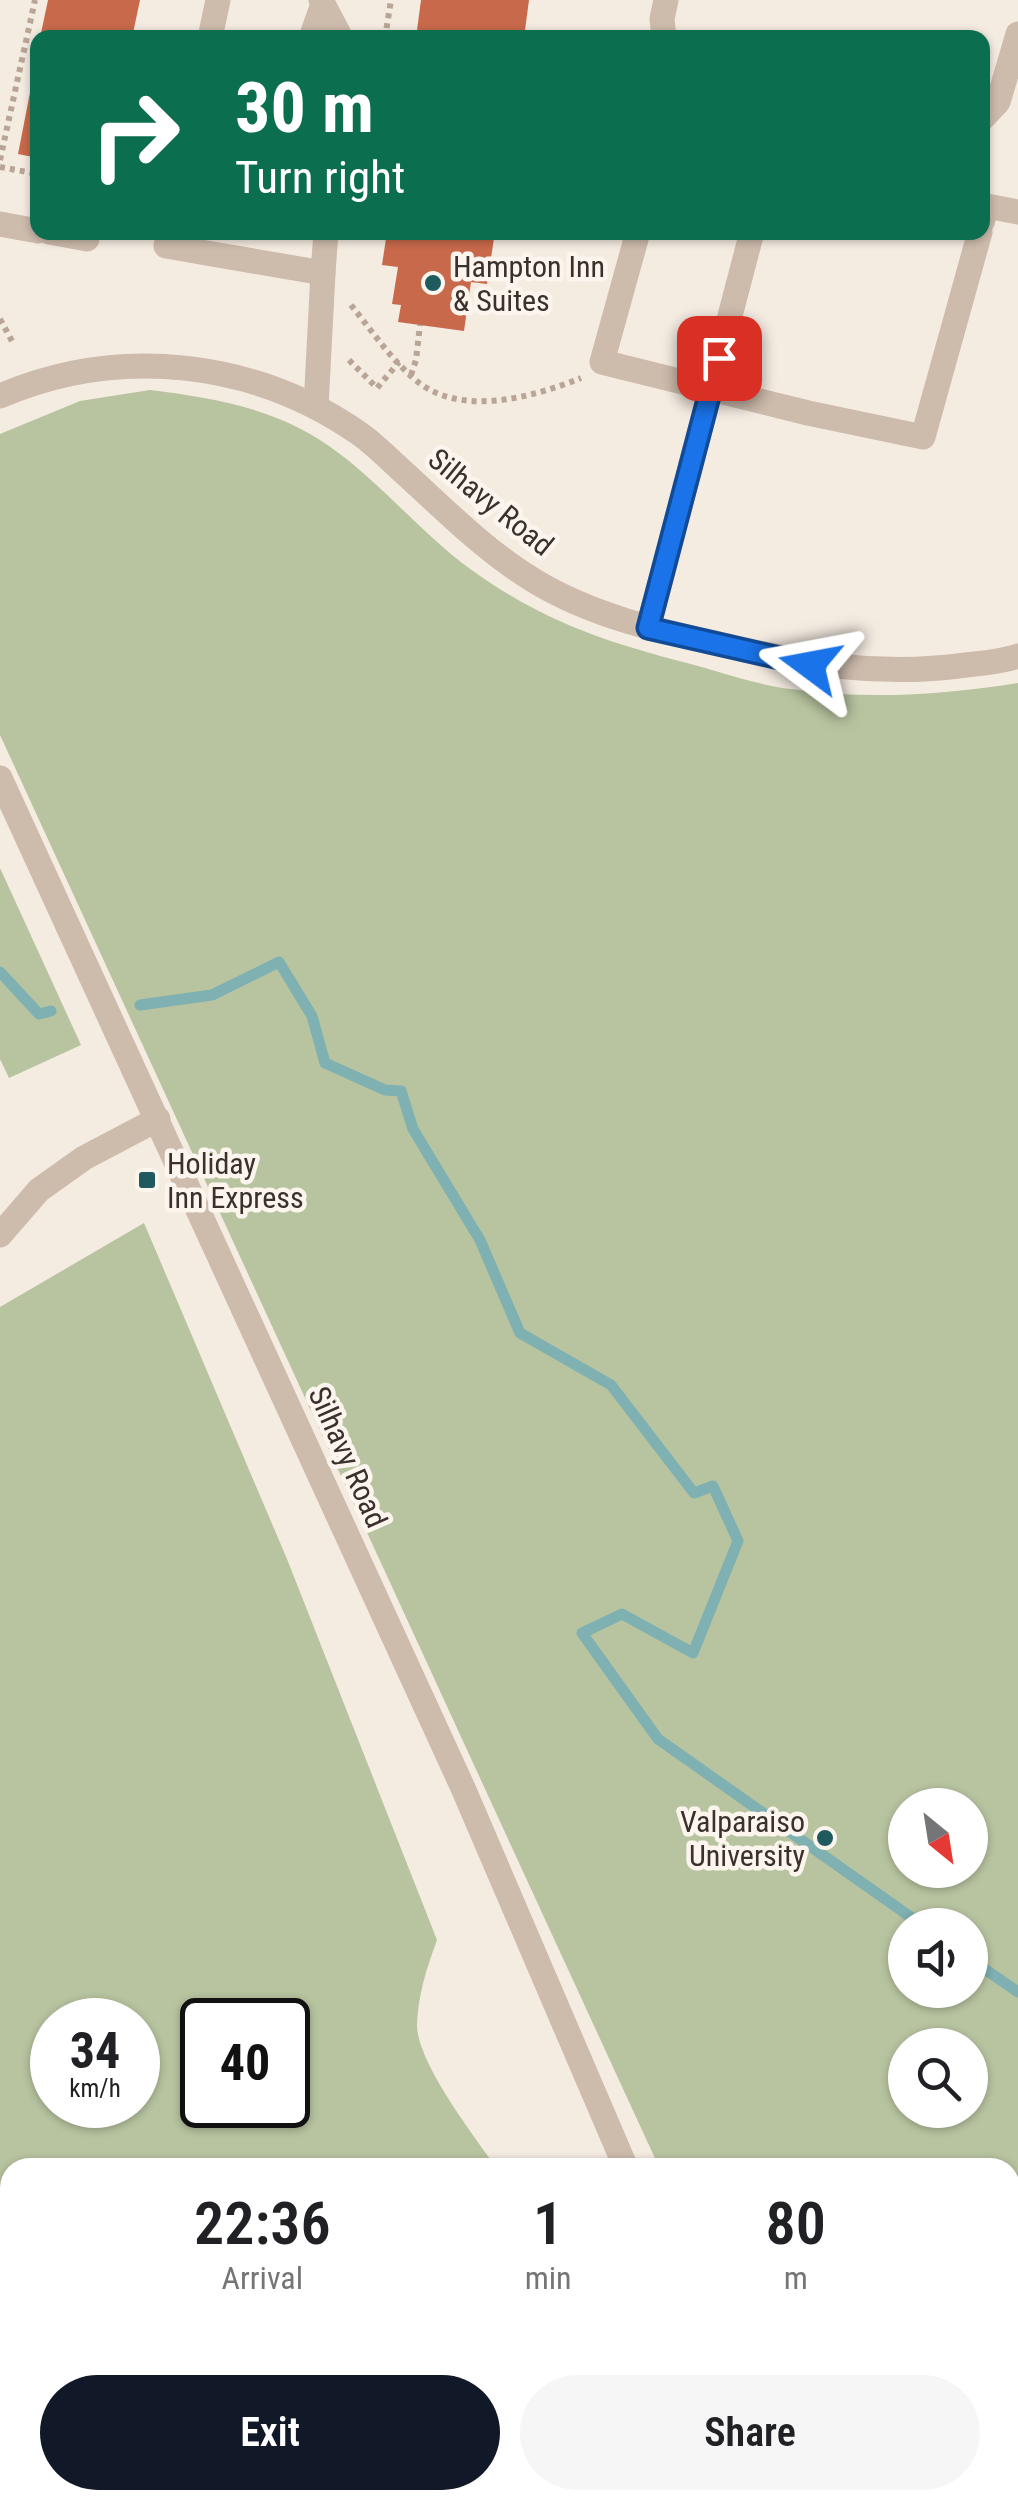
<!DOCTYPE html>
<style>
:root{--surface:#fff;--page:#f6f6f6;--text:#202124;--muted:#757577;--accent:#111827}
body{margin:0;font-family:"Roboto Condensed",sans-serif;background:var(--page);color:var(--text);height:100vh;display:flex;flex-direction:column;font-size:38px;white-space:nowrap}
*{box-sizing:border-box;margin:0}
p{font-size:32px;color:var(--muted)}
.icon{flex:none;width:55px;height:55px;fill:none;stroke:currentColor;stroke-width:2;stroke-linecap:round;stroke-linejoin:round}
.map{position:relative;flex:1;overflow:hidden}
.side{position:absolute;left:0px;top:2158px;width:1020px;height:352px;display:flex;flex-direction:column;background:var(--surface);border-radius:30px 30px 0 0;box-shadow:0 2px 8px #0004}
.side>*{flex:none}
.banner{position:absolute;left:30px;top:30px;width:960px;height:210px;border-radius:20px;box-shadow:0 2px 8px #0004;background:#0b6e4f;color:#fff;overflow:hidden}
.needle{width:65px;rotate:150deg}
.controls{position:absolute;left:888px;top:1788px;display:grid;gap:20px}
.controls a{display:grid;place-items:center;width:100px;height:100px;border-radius:50%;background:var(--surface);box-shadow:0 2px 8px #0004;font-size:50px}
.speed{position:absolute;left:30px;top:1998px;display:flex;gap:20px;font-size:50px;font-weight:700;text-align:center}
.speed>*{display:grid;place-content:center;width:130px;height:130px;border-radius:50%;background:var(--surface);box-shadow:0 2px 8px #0004;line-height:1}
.speed small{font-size:25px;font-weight:400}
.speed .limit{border:5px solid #111;border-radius:15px;background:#fff;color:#111}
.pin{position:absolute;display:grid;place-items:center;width:85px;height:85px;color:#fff;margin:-42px;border-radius:20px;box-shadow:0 5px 15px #0006}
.me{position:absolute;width:110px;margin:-55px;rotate:283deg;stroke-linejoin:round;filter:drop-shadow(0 0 8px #0008)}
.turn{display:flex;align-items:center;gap:35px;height:210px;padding:0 40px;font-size:45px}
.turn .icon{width:130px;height:130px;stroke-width:2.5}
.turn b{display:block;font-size:70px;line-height:85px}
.eta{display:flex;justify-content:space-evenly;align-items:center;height:170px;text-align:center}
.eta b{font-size:60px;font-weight:600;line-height:70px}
.cta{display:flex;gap:20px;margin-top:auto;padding:20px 40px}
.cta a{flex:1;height:115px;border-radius:60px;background:var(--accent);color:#fff;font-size:40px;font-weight:600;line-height:115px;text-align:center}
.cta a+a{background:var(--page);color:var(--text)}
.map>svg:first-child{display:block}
.green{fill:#b8c4a0;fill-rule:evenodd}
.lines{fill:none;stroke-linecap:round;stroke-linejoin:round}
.stream{stroke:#7fb0b2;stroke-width:11}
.building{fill:#c8694b}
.path{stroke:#b9a596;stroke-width:6;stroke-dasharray:5 5;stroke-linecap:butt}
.minor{stroke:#cdbbac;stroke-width:25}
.route-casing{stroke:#114b97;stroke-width:25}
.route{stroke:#1a73e8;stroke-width:18}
.poi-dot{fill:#1f5a5e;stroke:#fbf5ee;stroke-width:4}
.labels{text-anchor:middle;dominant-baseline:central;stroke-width:9;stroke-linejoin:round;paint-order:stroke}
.poi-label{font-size:30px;fill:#3b302b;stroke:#fbf5ee;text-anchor:start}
.street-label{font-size:30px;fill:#3b302b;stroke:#fbf5ee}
</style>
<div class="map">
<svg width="1018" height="2509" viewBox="0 0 1018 2509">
<rect width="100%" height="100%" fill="#f4ebe1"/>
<g class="green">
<path d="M150,390C214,398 275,408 329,446C381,482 421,534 473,571C543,621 605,642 687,663C721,672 756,685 791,689C867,700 942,695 1018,683V2509H814L810,2500H1010V2168L659,2167L0,735V434L80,401ZM905,1805H970V1870H905ZM970,1925V1990H905V1925ZM905,2045H970V2110H905Z"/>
<polygon points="0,868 81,1045 9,1078 0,1059"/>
<path d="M144,1223L287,1559L437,1940C427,1967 418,1995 417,2024C416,2061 474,2136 496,2167L10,2168V2500H665L669,2509H0V1307ZM52,2020H138V2105H52ZM202,2020H288V2105H202Z"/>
</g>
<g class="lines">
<g class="stream">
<polyline points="0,972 39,1014 51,1011"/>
<polyline points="140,1005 212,995 279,962 312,1016 325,1063 385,1090 401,1091 413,1129 480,1240 520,1333 611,1385 694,1493 713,1486 738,1541 693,1653 622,1614 582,1633 658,1739 922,1925"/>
<polyline points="970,1959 1018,1992"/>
</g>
</g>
<g class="building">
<polygon points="48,0 140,0 132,38 40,38"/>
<polygon points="421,0 529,0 524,38 416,38"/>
<polygon points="36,62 38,62 38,158 18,154"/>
<polygon points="387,232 495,232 487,284 471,282 464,331 398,322 401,305 392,304 398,267 382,265"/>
</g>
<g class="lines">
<g class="path">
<polyline points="385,38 391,0"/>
<polyline points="0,160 35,0"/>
<polyline points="0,167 38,174"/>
<path d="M351,305C372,331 392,361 418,382C462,417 534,397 581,378"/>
<polyline points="0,319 13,343"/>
<polyline points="349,360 377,388 399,362"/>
<polyline points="411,375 416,360 420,325"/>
</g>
<g class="minor">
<polyline points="323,4 341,38"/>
<polyline points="210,38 218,0"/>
<polyline points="311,38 323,4 321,0"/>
<polyline points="664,38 662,19 666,0"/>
<polyline points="982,119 998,102 1018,34"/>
<polyline points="982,222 987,206 1018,212"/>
<polyline points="0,224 38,231"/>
<polyline points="49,232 87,239"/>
<polyline points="169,232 166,246 323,273 316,407"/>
<polyline points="638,232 602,362 808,413 923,437 980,232"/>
<polyline points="323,273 326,232"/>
<path d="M0,396C119,345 254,360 360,434C374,444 387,457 400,469C443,508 484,550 533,580C590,615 655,630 719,644C803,664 879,677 966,665C983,663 1001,662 1018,656"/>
<polyline points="648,628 752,232"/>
<polyline points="0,778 463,1788 626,2168"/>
<polyline points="0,1235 39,1190 84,1158 158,1119"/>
<polyline points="777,2500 781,2509"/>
</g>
</g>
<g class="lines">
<g class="route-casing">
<polyline id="route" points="719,358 648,628 810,665"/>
</g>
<use href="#route" class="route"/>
</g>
<g class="poi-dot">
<circle cx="433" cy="283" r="10"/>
<rect x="137" y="1170" width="20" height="20" rx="5"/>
<circle cx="825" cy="1838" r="10"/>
</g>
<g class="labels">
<g class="poi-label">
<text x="453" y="266">Hampton Inn<tspan x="453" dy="34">&amp; Suites</tspan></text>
<text x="167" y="1163">Holiday<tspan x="167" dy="34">Inn Express</tspan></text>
<text x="805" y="1821" text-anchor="end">Valparaiso<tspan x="805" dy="34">University</tspan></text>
</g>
<g class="street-label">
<text transform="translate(491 502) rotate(39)">Silhavy Road</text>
<text transform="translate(348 1457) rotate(66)">Silhavy Road</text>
</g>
</g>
</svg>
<div class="controls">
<a><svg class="needle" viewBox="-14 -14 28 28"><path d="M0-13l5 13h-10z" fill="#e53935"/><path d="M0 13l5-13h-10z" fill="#757577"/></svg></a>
<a><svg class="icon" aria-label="sound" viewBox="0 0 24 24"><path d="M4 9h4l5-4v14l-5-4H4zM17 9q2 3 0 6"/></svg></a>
<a><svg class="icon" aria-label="search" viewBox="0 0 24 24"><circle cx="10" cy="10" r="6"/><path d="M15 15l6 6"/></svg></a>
</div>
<div class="speed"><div>34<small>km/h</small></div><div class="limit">40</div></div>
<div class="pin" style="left:719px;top:358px;background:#d93025"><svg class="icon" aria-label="arrive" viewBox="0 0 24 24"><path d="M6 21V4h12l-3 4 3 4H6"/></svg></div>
<svg class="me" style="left:810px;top:665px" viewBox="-20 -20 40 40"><path d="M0-17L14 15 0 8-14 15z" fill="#1a73e8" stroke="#fff" stroke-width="4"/></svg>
<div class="banner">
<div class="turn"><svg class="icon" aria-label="right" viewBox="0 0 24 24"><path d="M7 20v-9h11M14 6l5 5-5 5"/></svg><div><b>30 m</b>Turn right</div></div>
</div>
<section class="side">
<div class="eta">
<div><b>22:36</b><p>Arrival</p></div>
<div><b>1</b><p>min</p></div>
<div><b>80</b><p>m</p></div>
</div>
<div class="cta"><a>Exit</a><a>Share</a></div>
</section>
</div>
